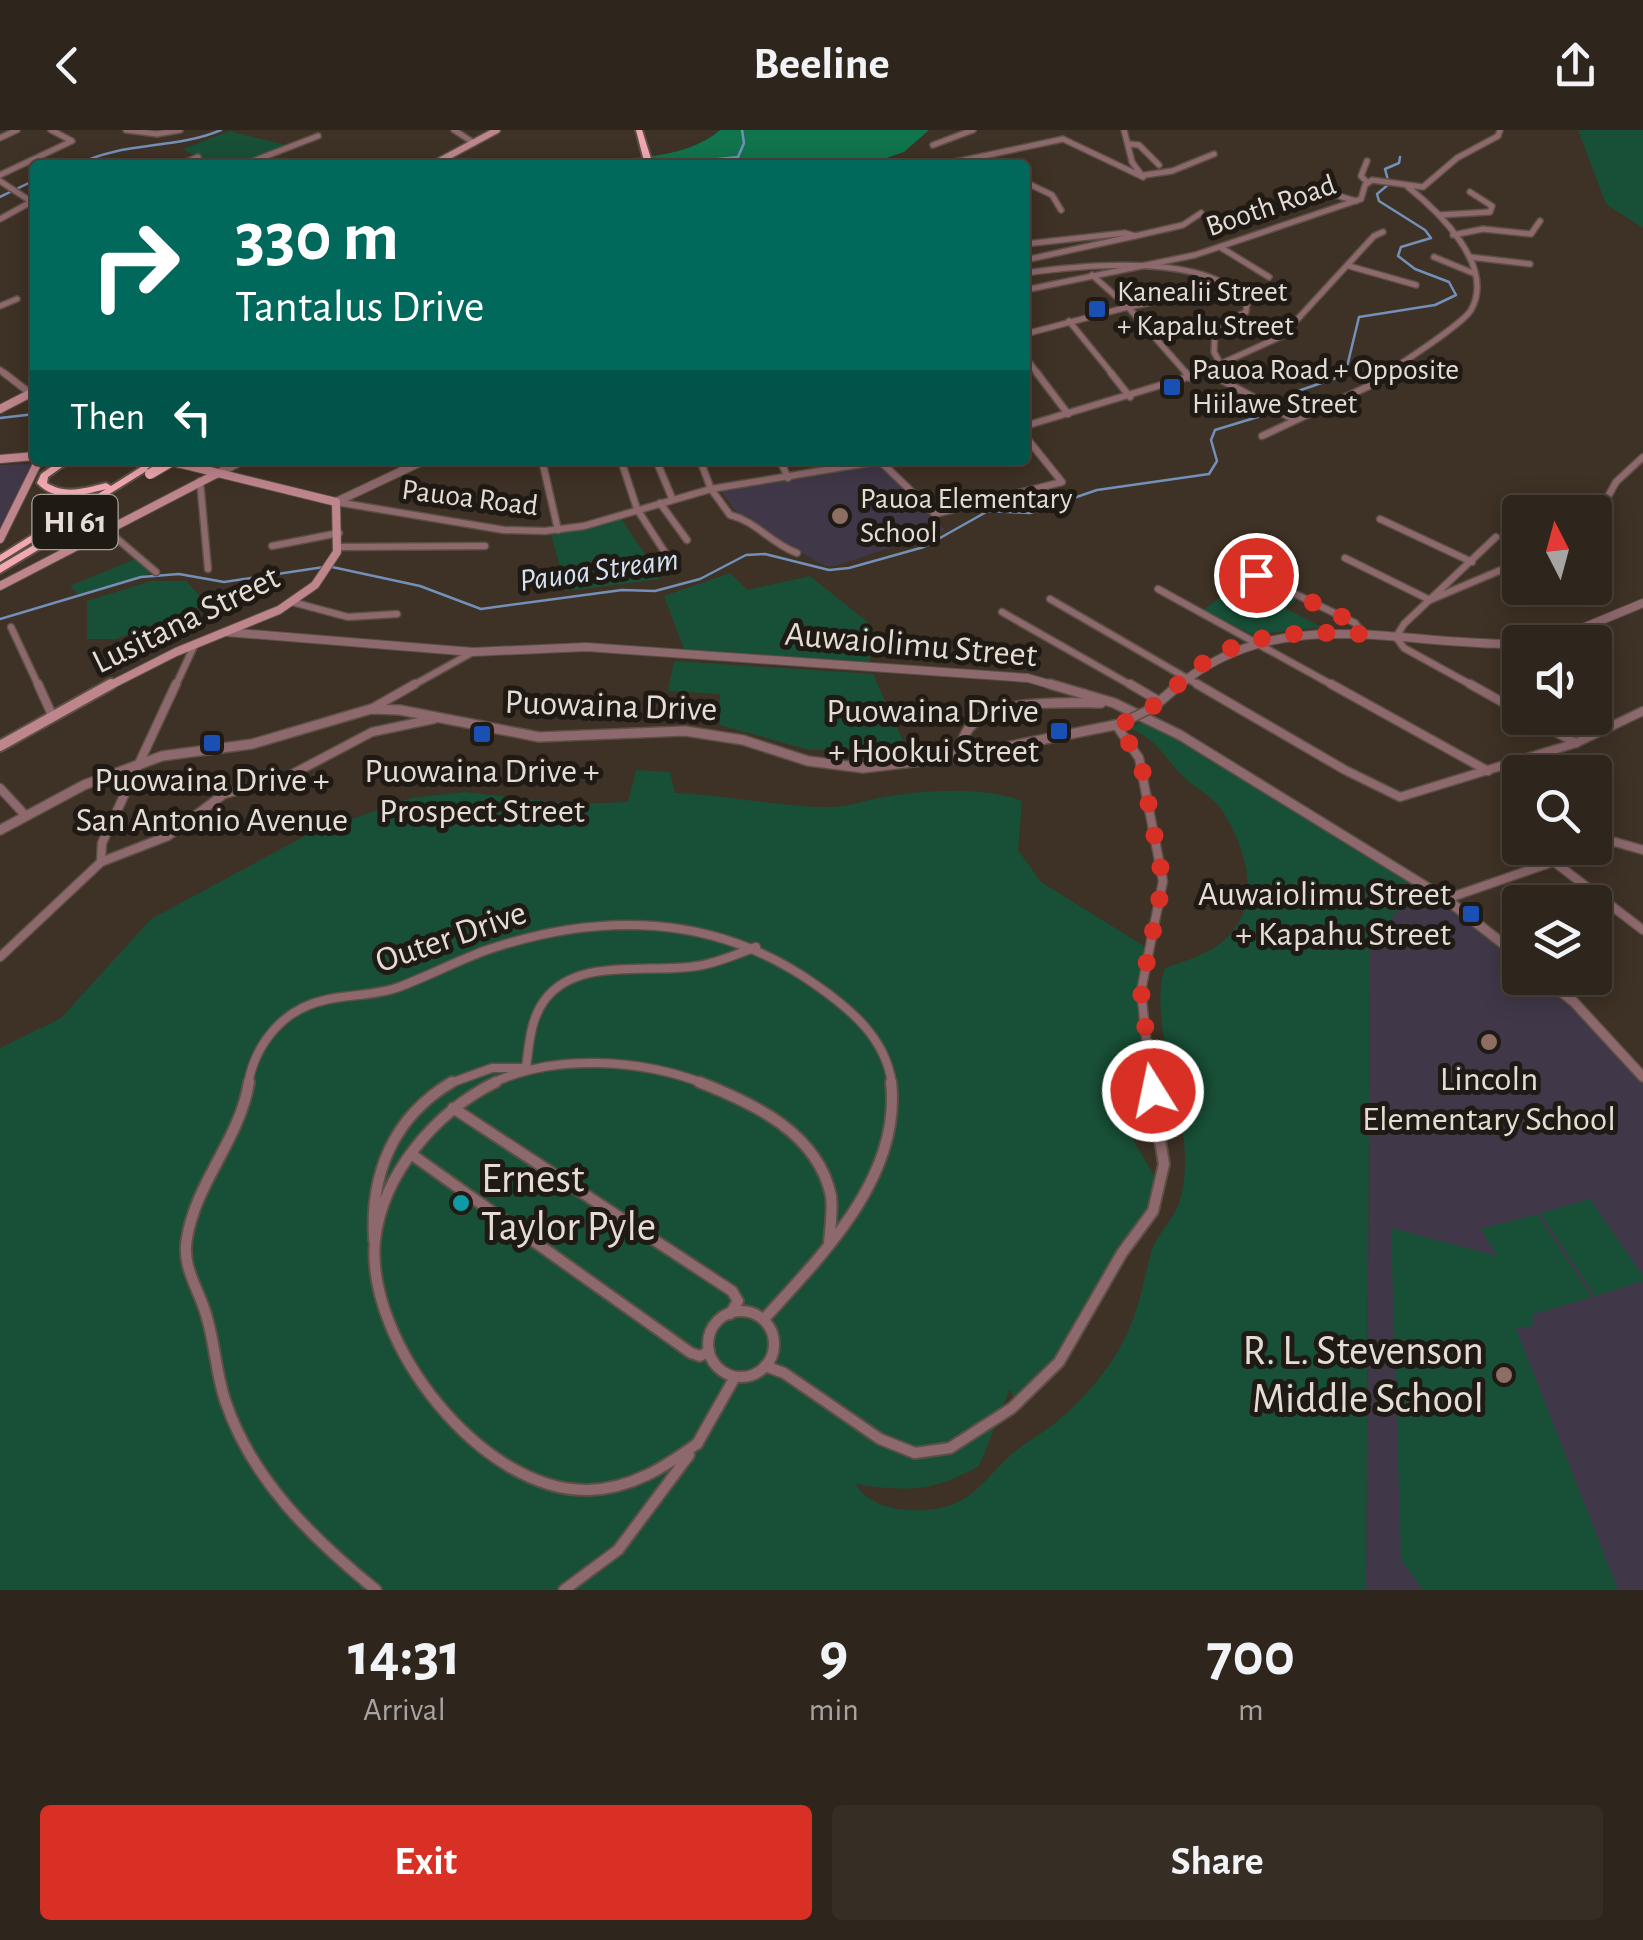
<!DOCTYPE html>
<style>
:root{--surface:#2e251c;--page:#362d25;--text:#f1f3f6;--muted:#a7a5a3;--line:#49423b;--accent:#d93025}
body{margin:0;font-family:"Alegreya Sans",sans-serif;background:var(--page);color:var(--text);height:100vh;display:flex;flex-direction:column;font-size:38px;white-space:nowrap}
*{box-sizing:border-box;margin:0}
p{font-size:32px;color:var(--muted)}
.icon{flex:none;width:55px;height:55px;fill:none;stroke:currentColor;stroke-width:2;stroke-linecap:round;stroke-linejoin:round}
.map{position:relative;height:1460px;overflow:hidden}
.side{display:flex;flex-direction:column;background:var(--surface);flex:1}
.side>*{flex:none}
.guide{position:absolute;left:30px;top:30px;width:1000px;height:305px;border-radius:10px;box-shadow:0 5px 25px #0003,0 0 0 2px var(--line);background:#00695c;color:#fff;overflow:hidden}
.needle{width:65px;rotate:354deg}
.tools{position:absolute;left:1502px;top:365px;display:grid;gap:20px}
.tools a{display:grid;place-items:center;width:110px;height:110px;border-radius:10px;background:var(--surface);box-shadow:0 5px 25px #0003,0 0 0 2px var(--line);font-size:50px}
.pin{position:absolute;display:grid;place-items:center;width:85px;height:85px;color:#fff;margin:-42px;border:5px solid #fff;border-radius:50%;box-shadow:0 2px 10px #0007}
.me{position:absolute;width:110px;margin:-55px;rotate:350deg;stroke-linejoin:round;filter:drop-shadow(0 0 8px #0008)}
.turn{display:flex;align-items:center;gap:35px;height:210px;padding:0 40px;font-size:45px}
.turn .icon{width:130px;height:130px;stroke-width:2.5}
.turn b{display:block;font-size:70px;line-height:85px}
.then{display:flex;align-items:center;height:95px;padding:0 40px;background:#0003;gap:20px;font-size:38px}
.eta{display:flex;justify-content:space-evenly;align-items:center;height:170px;text-align:center}
.eta b{font-size:60px;font-weight:600;line-height:70px}
.action{display:flex;gap:20px;margin-top:auto;padding:20px 40px}
.action a{flex:1;height:115px;border-radius:10px;background:var(--accent);color:#fff;font-size:40px;font-weight:600;line-height:115px;text-align:center}
.action a+a{background:var(--page);color:var(--text)}
header{display:flex;justify-content:space-between;align-items:center;height:130px;padding:0 40px;background:var(--surface);font-size:45px;font-weight:600}
.map>svg:first-child{display:block}
.education{fill:#403748}
.green{fill:#185037}
.forest{fill:#10744c}
.lines{fill:none;stroke-linecap:round;stroke-linejoin:round}
.stream{stroke:#7390b8;stroke-width:2.5}
.minor-far3-casing{stroke:#5c5044;stroke-width:8}
.minor-far2-casing{stroke:#5c5044;stroke-width:9}
.minor-far1-casing{stroke:#5c5044;stroke-width:11}
.minor-casing{stroke:#5c5044;stroke-width:14}
.tertiary-far2-casing{stroke:#5c5044;stroke-width:8}
.tertiary-far1-casing{stroke:#5c5044;stroke-width:10}
.tertiary-casing{stroke:#5c5044;stroke-width:12}
.secondary-far2-casing{stroke:#5c5044;stroke-width:9}
.secondary-far1-casing{stroke:#5c5044;stroke-width:10}
.secondary-casing{stroke:#5c5044;stroke-width:14}
.trunk-casing{stroke:#5c5044;stroke-width:4}
.minor-far3{stroke:#8d686d;stroke-width:5}
.minor-far2{stroke:#8d686d;stroke-width:6}
.minor-far1{stroke:#8d686d;stroke-width:8}
.minor{stroke:#8d686d;stroke-width:10}
.tertiary-far2{stroke:#8d686d;stroke-width:5}
.tertiary-far1{stroke:#8d686d;stroke-width:8}
.tertiary{stroke:#8d686d;stroke-width:9}
.secondary-far2{stroke:#bf858d;stroke-width:6}
.secondary-far1{stroke:#bf858d;stroke-width:8}
.secondary{stroke:#bf858d;stroke-width:10}
.trunk{fill:#f2a8b2;fill-rule:evenodd}
.minor-bridge-casing{stroke:#5c5044;stroke-width:11;stroke-linecap:butt}
.trunk-bridge-casing{stroke:#5c5044;stroke-width:12;stroke-linecap:butt}
.minor-bridge{stroke:#8d686d;stroke-width:8}
.trunk-bridge{stroke:#f2a8b2;stroke-width:10}
.route{stroke:#d93025;stroke-width:18;stroke-dasharray:0 32.4}
.transit-dot{fill:#1a4fb4;stroke:#201a15;stroke-width:4}
.education-dot{fill:#8d6e63;stroke:#201a15;stroke-width:4}
.culture-dot{fill:#0f9aa8;stroke:#201a15;stroke-width:4}
.labels{text-anchor:middle;dominant-baseline:central;stroke-width:10;stroke-linejoin:round;paint-order:stroke}
.far-street-label{font-size:30px;fill:#e5dcd4;stroke:#201a15}
.far-poi-label{font-size:30px;fill:#e5dcd4;stroke:#201a15;text-anchor:start}
.shield{fill:#201a15;stroke:#aaa29b;stroke-width:2.5}
.shield-label{font-size:32px;font-weight:bold;fill:#e5dcd4}
.far-water-label{font-size:32px;font-style:italic;fill:#d5e2f4;stroke:#201a15}
.street-label{font-size:35px;fill:#e5dcd4;stroke:#201a15}
.poi-label{font-size:35px;fill:#e5dcd4;stroke:#201a15}
.near-poi-label{font-size:42px;fill:#e5dcd4;stroke:#201a15;text-anchor:start}
</style>
<header><svg class="icon" aria-label="back" viewBox="0 0 24 24"><path d="M15 5l-7 7 7 7"/></svg>Beeline<svg class="icon" aria-label="share" viewBox="0 0 24 24"><path d="M12 15V3M7 8l5-5 5 5M5 13v7h14v-7"/></svg></header>
<div class="map">
<svg width="1643" height="1460" viewBox="0 0 1643 1460">
<rect width="100%" height="100%" fill="#3e3125"/>
<g class="education">
<polygon points="31,334 0,399 0,335"/>
<polygon points="880,335 945,400 835,436 825,436 779,410 750,387 737,383 721,361"/>
<polygon points="1433,768 1446,769 1520,827 1520,848 1544,848 1643,947 1643,1460 1366,1460 1370,818 1397,781"/>
</g>
<g class="green">
<polygon points="1578,0 1643,0 1643,98 1606,74"/>
<path d="M229,1L290,16C241,36 228,47 183,19Z"/>
<polygon points="621,388 661,449 567,461 551,405"/>
<polygon points="140,427 156,442 78,464 70,456"/>
<polygon points="730,443 747,460 810,446 870,494 870,532 684,519 664,466"/>
<polygon points="1250,445 1298,469 1285,478 1321,497 1253,505 1203,480"/>
<polygon points="151,451 186,451 207,474 116,509 87,509 87,471"/>
<polygon points="674,531 873,544 906,618 809,620 720,595 720,564 668,561"/>
<path d="M1145,590L1433,768L1397,781L1370,818L1366,1460H0V918L61,888L151,789L307,705L411,668L464,662L573,674L628,672L636,640L670,642L675,663C727,665 778,677 830,677C848,677 866,670 884,667C926,660 982,656 1022,671L1018,720L1041,752L1149,819L1139,870L1155,982L1149,986L1129,985L1124,995L1160,1055L1157,1066L1059,1226L1014,1269L1010,1259L979,1336C932,1362 908,1362 856,1354C872,1385 933,1386 960,1371C979,1361 995,1339 1011,1325C1024,1313 1040,1305 1054,1294C1078,1274 1104,1246 1119,1219C1137,1188 1142,1159 1150,1126C1155,1104 1176,1089 1181,1066C1199,994 1151,920 1162,847L1165,838C1184,831 1206,825 1221,813C1264,779 1248,719 1221,679C1213,667 1197,659 1186,649C1164,628 1160,612 1130,598Z"/>
<polygon points="1590,1069 1643,1146 1643,1151 1595,1166 1540,1083"/>
<polygon points="1537,1084 1592,1167 1534,1184 1534,1196 1516,1198 1618,1460 1423,1460 1401,1430 1391,1098 1497,1126 1481,1099"/>
</g>
<path class="forest" d="M720,0H929L904,22L866,35H563C578,28 595,30 612,29C647,28 693,24 720,0Z"/>
<g class="lines">
<g class="stream">
<path d="M77,35C122,11 174,20 221,0"/>
<polyline points="662,35 738,27 744,13 742,0"/>
<polyline points="0,67 35,50"/>
<polyline points="0,288 35,284"/>
<polyline points="332,437 420,456 481,479 622,460 655,461 700,449 746,425 765,424 829,440 849,438 924,417 988,381 1030,383 1097,360 1209,344 1217,331 1211,310 1215,300 1284,279 1295,262 1345,245 1359,187 1435,175 1456,165 1449,152 1415,139 1398,126 1401,117 1431,108 1425,100 1379,71 1377,64 1389,54 1385,39 1399,33 1400,27"/>
<polyline points="0,489 141,447 179,444 224,452 324,437"/>
</g>
<g class="minor-far3-casing">
<g id="minor-far3">
<polyline points="126,0 157,4 180,0"/>
<polyline points="454,0 474,13"/>
<polyline points="1129,14 1139,15 1159,35"/>
<polyline points="933,15 973,0"/>
<polyline points="1367,31 1361,46 1367,52"/>
<polyline points="180,35 198,27"/>
<polyline points="243,35 318,6"/>
<polyline points="0,45 72,11 51,0"/>
<polyline points="1145,45 1172,41 1214,24"/>
<polyline points="1025,52 1052,65 1061,80"/>
<polyline points="1308,57 1356,71"/>
<polyline points="1439,85 1490,82 1492,76 1470,62"/>
<polyline points="0,89 31,72"/>
<polyline points="1453,105 1483,99 1531,104 1540,91"/>
<polyline points="1135,106 1183,95 1201,83"/>
<polyline points="1220,117 1269,147"/>
<polyline points="1434,127 1473,143"/>
<polyline points="1470,127 1530,134"/>
<polyline points="1349,136 1416,155"/>
<path d="M1025,143C1083,135 1207,122 1247,172L1246,182L1215,197L1214,222L1220,233"/>
<polyline points="1092,145 1128,177 1188,245"/>
<polyline points="0,176 17,169"/>
<polyline points="1128,177 1158,171"/>
<polyline points="1069,191 1113,245"/>
<polyline points="1025,227 1039,245"/>
<polyline points="0,240 7,245"/>
<polyline points="1205,241 1213,245"/>
<polyline points="1196,245 1282,206 1374,106 1383,102"/>
<path d="M1384,245C1401,233 1462,195 1471,180C1496,136 1438,81 1408,57"/>
</g>
</g>
<g class="minor-far2-casing">
<g id="minor-far2">
<polyline points="4,243 30,263"/>
<polyline points="1037,243 1068,284"/>
<polyline points="1111,243 1130,267"/>
<polyline points="1186,243 1190,248"/>
<polyline points="1209,243 1293,289"/>
<polyline points="1025,296 1201,243"/>
<polyline points="1262,306 1369,256 1387,243"/>
<polyline points="542,330 558,400"/>
<polyline points="621,330 637,379 673,435"/>
<polyline points="656,330 672,368"/>
<path d="M700,330L711,359L730,385C756,391 770,413 797,423"/>
<polyline points="780,330 788,348"/>
<polyline points="880,331 935,384 1062,352 1025,306"/>
<polyline points="200,351 208,439"/>
<polyline points="336,372 504,400 545,401 584,396 711,359 886,330"/>
<polyline points="660,373 687,410"/>
<polyline points="1380,389 1472,432"/>
<polyline points="1595,390 1616,352 1643,327"/>
<polyline points="108,401 156,442"/>
<polyline points="272,416 339,403"/>
<polyline points="340,417 485,416"/>
<polyline points="1345,428 1430,470 1520,432"/>
<polyline points="1256,445 1355,493 1363,504"/>
<polyline points="1158,459 1336,557"/>
<polyline points="1050,469 1202,557"/>
<polyline points="292,472 348,487 397,484"/>
<polyline points="1002,482 1134,557"/>
<polyline points="11,497 39,557"/>
<polyline points="175,557 195,514"/>
<polyline points="410,557 473,522"/>
<polyline points="1475,557 1404,518 1396,507 1404,494 1496,407"/>
</g>
</g>
<g class="minor-far1-casing">
<g id="minor-far1">
<polyline points="38,554 53,587"/>
<polyline points="1130,554 1159,571"/>
<polyline points="1197,554 1345,640 1400,667 1576,613 1643,581"/>
<polyline points="1331,554 1488,641"/>
<polyline points="1470,554 1520,582"/>
<polyline points="371,579 415,554"/>
<polyline points="1530,588 1576,613"/>
<polyline points="1116,595 1139,628 1163,751 1141,861 1151,954"/>
<polyline points="0,658 25,685"/>
<polyline points="1595,717 1615,712 1643,720"/>
<polyline points="1553,731 1643,800"/>
<polyline points="101,732 102,713 176,554"/>
<polyline points="1446,769 1593,718"/>
<polyline points="0,827 101,732 168,706 224,664 281,650 372,602 434,589"/>
<path d="M248,954C255,914 283,879 325,870C350,864 375,866 399,857C428,846 455,832 484,821C599,781 715,783 816,855C852,880 886,909 892,954"/>
<path d="M448,954L492,938H526C529,916 530,890 544,871C576,826 649,844 697,836C717,833 737,824 756,817"/>
<path d="M491,954C553,923 641,929 705,954"/>
</g>
</g>
<g class="minor-casing">
<g id="minor">
<path d="M249,952C240,1009 196,1052 187,1108C181,1138 200,1160 207,1188C215,1215 216,1243 225,1270C251,1349 313,1409 376,1460"/>
<path d="M496,952C437,981 383,1042 375,1110C365,1212 482,1362 588,1360C631,1359 665,1337 698,1313"/>
<path d="M699,952C753,973 818,1003 831,1066C833,1081 830,1099 829,1114"/>
<polyline points="453,978 732,1161 738,1171 730,1184"/>
<polyline points="411,1024 691,1223 700,1226 709,1221"/>
<path d="M374,1110C370,1044 393,987 452,952"/>
<circle cx="741" cy="1214" r="33"/>
<path d="M764,1189C823,1124 902,1046 891,952"/>
<polyline points="765,1236 784,1243 880,1309 915,1323 950,1318 1012,1278 1059,1232 1122,1123 1153,1081 1164,1034 1150,952"/>
<polyline points="697,1314 735,1247"/>
<polyline points="564,1460 618,1420 689,1325"/>
</g>
</g>
<g class="tertiary-far2-casing">
<g id="tertiary-far2">
<polyline points="0,8 17,0"/>
<polyline points="941,35 1063,9 1143,47 1132,32 1124,0"/>
<polyline points="0,51 35,74"/>
<polyline points="1025,114 1125,103 1135,106 1025,130"/>
<polyline points="1025,160 1195,125 1361,69 1365,55 1372,50 1423,57 1457,28 1498,6 1500,0"/>
<polyline points="1025,204 1128,177"/>
</g>
</g>
<g class="tertiary-far1-casing">
<g id="tertiary-far1">
<polyline points="217,344 243,330"/>
<polyline points="336,372 425,330"/>
<polyline points="226,502 473,522 586,517 1028,548 1059,557"/>
<polyline points="1530,512 1573,502 1643,473"/>
<path d="M1177,557C1279,471 1399,516 1520,514"/>
</g>
</g>
<g class="tertiary-casing">
<g id="tertiary">
<polyline points="1050,554 1114,573 1180,605 1446,769 1520,827"/>
<polyline points="1152,578 1180,554"/>
<path d="M956,627C960,617 963,606 969,598C993,568 1066,573 1101,573"/>
<polyline points="0,700 84,655 162,626 252,614 371,579 400,580 539,607 685,601 743,610 808,631 863,638 956,627 1120,594"/>
<polyline points="1544,848 1574,872 1643,947"/>
</g>
</g>
<g class="secondary-far2-casing">
<polyline id="secondary-far2" points="432,35 497,0"/>
</g>
<g class="secondary-far1-casing">
<g id="secondary-far1">
<polyline points="0,279 35,261"/>
<polyline points="0,329 35,326"/>
<polyline points="0,409 39,330"/>
<polyline points="0,456 216,344"/>
<polyline points="107,557 176,522 279,480 315,455 337,422 336,372 173,332"/>
</g>
</g>
<g class="secondary-casing">
<polyline id="secondary" points="0,616 111,554"/>
</g>
<g class="trunk-casing">
<g id="trunk">
<polygon points="636,0 642,0 653,35 645,35"/>
<path d="M61,330H72L48,347L47,353C66,365 85,358 106,353L111,356L152,330H164L0,432V425L106,359C83,365 55,373 37,353L41,344Z"/>
<polygon points="183,330 195,330 184,337 178,337 178,333"/>
<polygon points="44,409 48,410 48,414 0,443 0,435"/>
</g>
</g>
<use href="#minor-far3" class="minor-far3"/>
<use href="#minor-far2" class="minor-far2"/>
<use href="#minor-far1" class="minor-far1"/>
<use href="#minor" class="minor"/>
<use href="#tertiary-far2" class="tertiary-far2"/>
<use href="#tertiary-far1" class="tertiary-far1"/>
<use href="#tertiary" class="tertiary"/>
<use href="#secondary-far2" class="secondary-far2"/>
<use href="#secondary-far1" class="secondary-far1"/>
<use href="#secondary" class="secondary"/>
<use href="#trunk" class="trunk"/>
<g class="minor-bridge-casing">
<polyline id="minor-bridge" points="1120,594 1152,578"/>
</g>
<g class="trunk-bridge-casing">
<polyline id="trunk-bridge" points="150,344 174,330"/>
</g>
<use href="#minor-bridge" class="minor-bridge"/>
<use href="#trunk-bridge" class="trunk-bridge"/>
</g>
<g class="lines">
<path class="route" d="M1153,961L1141,861L1163,751L1140,628L1116,595C1151,586 1171,558 1198,537C1245,501 1306,501 1363,504L1355,493L1256,445"/>
</g>
<g class="transit-dot">
<rect x="1087" y="169" width="20" height="20" rx="5"/>
<rect x="1162" y="247" width="20" height="20" rx="5"/>
<rect x="1049" y="591" width="20" height="20" rx="5"/>
<rect x="472" y="594" width="20" height="20" rx="5"/>
<rect x="202" y="603" width="20" height="20" rx="5"/>
<rect x="1461" y="774" width="20" height="20" rx="5"/>
</g>
<g class="education-dot">
<circle cx="840" cy="386" r="10"/>
<circle cx="1489" cy="912" r="10"/>
<circle cx="1504" cy="1245" r="10"/>
</g>
<circle class="culture-dot" cx="461" cy="1073" r="10"/>
<g class="labels">
<g class="far-street-label">
<text transform="translate(1271 76) rotate(-19)">Booth Road</text>
<text transform="translate(470 368) rotate(7)">Pauoa Road</text>
</g>
<g class="far-poi-label">
<text x="1117" y="162">Kanealii Street<tspan x="1117" dy="34">+ Kapalu Street</tspan></text>
<text x="1192" y="240">Pauoa Road + Opposite<tspan x="1192" dy="34">Hiilawe Street</tspan></text>
<text x="860" y="369">Pauoa Elementary<tspan x="860" dy="34">School</tspan></text>
</g>
<rect class="shield" x="32.5" y="365" width="85" height="54" rx="8"/>
<g class="shield-label">
<text x="75" y="392">HI 61</text>
</g>
<g class="far-water-label">
<text transform="translate(599 440) rotate(-8)">Pauoa Stream</text>
</g>
<g class="street-label">
<text transform="translate(186 490) rotate(-26)">Lusitana Street</text>
<text transform="translate(911 515) rotate(5)">Auwaiolimu Street</text>
<text transform="translate(611 576) rotate(2)">Puowaina Drive</text>
<text transform="translate(451 807) rotate(-19)">Outer Drive</text>
</g>
<g class="poi-label">
<text x="1039" y="581" text-anchor="end">Puowaina Drive<tspan x="1039" dy="40">+ Hookui Street</tspan></text>
<text x="482" y="641">Puowaina Drive +<tspan x="482" dy="40">Prospect Street</tspan></text>
<text x="212" y="650">Puowaina Drive +<tspan x="212" dy="40">San Antonio Avenue</tspan></text>
<text x="1451" y="764" text-anchor="end">Auwaiolimu Street<tspan x="1451" dy="40">+ Kapahu Street</tspan></text>
<text x="1489" y="949">Lincoln<tspan x="1489" dy="40">Elementary School</tspan></text>
</g>
<g class="near-poi-label">
<text x="481" y="1049">Ernest<tspan x="481" dy="48">Taylor Pyle</tspan></text>
<text x="1484" y="1221" text-anchor="end">R. L. Stevenson<tspan x="1484" dy="48">Middle School</tspan></text>
</g>
</g>
</svg>
<div class="tools">
<a><svg class="needle" viewBox="-14 -14 28 28"><path d="M0-13l5 13h-10z" fill="#e53935"/><path d="M0 13l5-13h-10z" fill="#a7a5a3"/></svg></a>
<a><svg class="icon" aria-label="sound" viewBox="0 0 24 24"><path d="M4 9h4l5-4v14l-5-4H4zM17 9q2 3 0 6"/></svg></a>
<a><svg class="icon" aria-label="search" viewBox="0 0 24 24"><circle cx="10" cy="10" r="6"/><path d="M15 15l6 6"/></svg></a>
<a><svg class="icon" aria-label="layers" viewBox="0 0 24 24"><path d="M12 4l9 5-9 5-9-5zM3 14l9 5 9-5"/></svg></a>
</div>
<div class="pin" style="left:1256px;top:445px;background:#d93025"><svg class="icon" aria-label="arrive" viewBox="0 0 24 24"><path d="M6 21V4h12l-3 4 3 4H6"/></svg></div>
<svg class="me" style="left:1153px;top:961px" viewBox="-20 -20 40 40"><circle r="17" fill="#d93025" stroke="#fff" stroke-width="3"/><path d="M0-11L8 9 0 5-8 9z" fill="#fff"/></svg>
<div class="guide">
<div class="turn"><svg class="icon" aria-label="right" viewBox="0 0 24 24"><path d="M7 20v-9h11M14 6l5 5-5 5"/></svg><div><b>330 m</b>Tantalus Drive</div></div>
<div class="then">Then<svg class="icon" aria-label="left" viewBox="0 0 24 24"><path d="M17 20v-9H6M10 6l-5 5 5 5"/></svg></div>
</div>
</div>
<section class="side">
<div class="eta">
<div><b>14:31</b><p>Arrival</p></div>
<div><b>9</b><p>min</p></div>
<div><b>700</b><p>m</p></div>
</div>
<div class="action"><a>Exit</a><a>Share</a></div>
</section>
